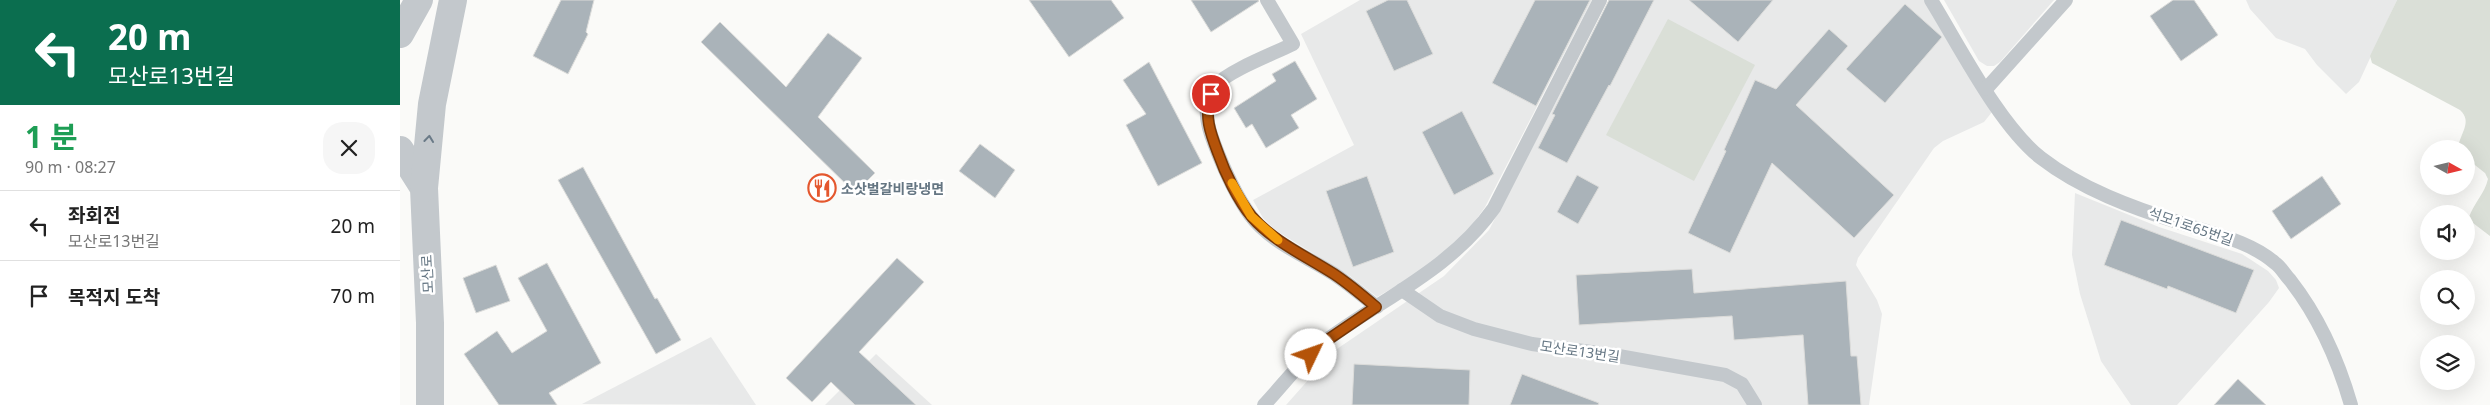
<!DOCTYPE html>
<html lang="ko">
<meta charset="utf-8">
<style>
:root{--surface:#fff;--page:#f6f6f6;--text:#222;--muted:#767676;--line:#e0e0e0}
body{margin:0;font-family:"Noto Sans","Noto Sans KR",sans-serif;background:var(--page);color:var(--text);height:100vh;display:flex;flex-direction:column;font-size:19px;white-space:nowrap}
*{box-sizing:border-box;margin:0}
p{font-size:16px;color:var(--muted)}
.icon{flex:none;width:28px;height:28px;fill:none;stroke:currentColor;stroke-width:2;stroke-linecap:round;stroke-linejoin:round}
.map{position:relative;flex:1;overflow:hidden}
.panel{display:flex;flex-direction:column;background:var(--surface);width:400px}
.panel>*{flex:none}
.banner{background:#0b6e4f;color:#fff;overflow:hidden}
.needle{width:32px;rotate:98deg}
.buttons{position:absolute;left:2020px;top:140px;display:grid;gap:10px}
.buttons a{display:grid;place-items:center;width:55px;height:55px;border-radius:50%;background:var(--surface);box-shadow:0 5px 20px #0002;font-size:25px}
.pin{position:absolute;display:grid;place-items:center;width:42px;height:42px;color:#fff;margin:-21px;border:2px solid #fff;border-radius:50%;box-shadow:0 1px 5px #0007}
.me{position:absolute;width:55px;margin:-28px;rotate:48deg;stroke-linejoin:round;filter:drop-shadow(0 0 4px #0008)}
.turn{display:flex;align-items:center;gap:18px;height:105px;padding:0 25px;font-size:22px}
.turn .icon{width:65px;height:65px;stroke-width:2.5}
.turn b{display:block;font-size:35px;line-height:42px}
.round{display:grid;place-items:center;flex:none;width:52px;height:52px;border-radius:20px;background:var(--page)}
.headline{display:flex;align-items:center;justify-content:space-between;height:85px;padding:0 25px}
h1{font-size:30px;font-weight:700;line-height:38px;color:#1e9e55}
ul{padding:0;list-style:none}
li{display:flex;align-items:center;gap:15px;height:70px;padding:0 25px;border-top:1px solid var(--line)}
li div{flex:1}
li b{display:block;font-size:19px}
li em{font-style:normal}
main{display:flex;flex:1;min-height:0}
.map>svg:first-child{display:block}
.built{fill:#e8e9e9}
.green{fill:#dadfd7}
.building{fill:#aab3b9;stroke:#dcdcda}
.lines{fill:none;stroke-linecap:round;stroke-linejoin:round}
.service{stroke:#c3c8cc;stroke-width:14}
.minor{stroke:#c3c8cc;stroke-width:28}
.tertiary{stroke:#c3c8cc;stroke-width:28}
.oneway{stroke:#6a7a87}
.route-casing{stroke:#753606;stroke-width:12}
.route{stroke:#b45309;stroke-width:9}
.slow{stroke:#f59e0b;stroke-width:9}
.labels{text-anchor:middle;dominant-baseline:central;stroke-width:5;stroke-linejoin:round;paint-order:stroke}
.poi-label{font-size:14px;font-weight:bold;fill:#657683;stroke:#fff;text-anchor:start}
.street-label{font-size:14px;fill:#657683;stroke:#fff}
</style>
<main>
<section class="panel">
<div class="banner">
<div class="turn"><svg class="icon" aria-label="left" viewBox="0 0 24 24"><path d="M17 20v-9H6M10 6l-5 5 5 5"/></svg><div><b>20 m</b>모산로13번길</div></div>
</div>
<div class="headline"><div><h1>1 분</h1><p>90 m · 08:27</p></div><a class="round"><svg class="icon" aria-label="close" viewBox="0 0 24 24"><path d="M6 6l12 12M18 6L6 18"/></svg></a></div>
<ul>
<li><svg class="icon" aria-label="left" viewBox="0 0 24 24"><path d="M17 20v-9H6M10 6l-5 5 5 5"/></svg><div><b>좌회전</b><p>모산로13번길</p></div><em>20 m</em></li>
<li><svg class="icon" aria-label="arrive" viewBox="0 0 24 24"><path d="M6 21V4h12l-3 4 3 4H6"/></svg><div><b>목적지 도착</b></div><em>70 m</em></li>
</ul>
</section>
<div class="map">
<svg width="2090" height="405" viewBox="0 0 2090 405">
<rect width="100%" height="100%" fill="#fafaf8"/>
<g class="built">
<polygon points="960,0 1192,0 1085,207 1071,227 1054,245 1010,278 977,297 950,276 875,230 863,218 853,200 954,145 901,34"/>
<polygon points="1209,0 1524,0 1592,112 1584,122 1543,141 1534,148 1458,258 1456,265 1477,300 1482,314 1469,405 886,405 934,351 1044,276 1089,230"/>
<polygon points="1544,0 1654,0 1600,62 1594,66 1587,66 1579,61"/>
<polygon points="1846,0 1997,0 1959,82 1946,94 1917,65 1905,49 1876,38 1850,9"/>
<polygon points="1675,193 1759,227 1842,254 1868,271 1876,280 1879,288 1869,302 1777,405 1731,405 1701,361 1680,294 1672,255"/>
<polygon points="311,337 356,405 182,404"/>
<polygon points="476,354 532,405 425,405"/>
</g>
<g class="green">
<path d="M1997,0H2090V236L2073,223L2069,217C2074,203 2085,193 2088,179L2085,173L2066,158V149L2058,148C2060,133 2073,122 2060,110L1972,63L1970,56Z"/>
<polygon points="1268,19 1355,65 1294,181 1206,135"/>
</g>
<g class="building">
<polygon points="161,0 194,0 186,32 188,34 168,74 133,56"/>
<polygon points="629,0 711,0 724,18 669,57"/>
<polygon points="791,0 858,0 859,1 811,32"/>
<polygon points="988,0 1007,0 1033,54 994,71 966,11"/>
<polygon points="1135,0 1190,0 1136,106 1092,83"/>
<polygon points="1209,0 1254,0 1210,86 1209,85 1167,163 1138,148 1155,115 1152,114"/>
<polygon points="1289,0 1373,0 1338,42"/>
<polygon points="1773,0 1794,0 1818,35 1781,61 1750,16"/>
<polygon points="1505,4 1542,37 1485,103 1446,69"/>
<polygon points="320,22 386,87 428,33 462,58 418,117 475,173 455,193 301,42"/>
<polygon points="1429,29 1448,46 1396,105 1494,195 1454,238 1372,163 1330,253 1288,233 1326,151 1324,150 1355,80 1376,89"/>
<polygon points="895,61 917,99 891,115 899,128 866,148 852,124 846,128 834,108 876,81 872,74"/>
<polygon points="749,62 802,163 758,186 726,125 746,114 723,80"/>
<polygon points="1062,111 1094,174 1054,195 1022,132"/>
<polygon points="580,144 615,170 595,198 559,171"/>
<polygon points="183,167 255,299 257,298 281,340 256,354 158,180"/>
<polygon points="1177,175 1199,187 1178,224 1157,212"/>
<polygon points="967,176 994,252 953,267 926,191"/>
<polygon points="1922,176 1941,204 1891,239 1872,211"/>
<polygon points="1721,220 1854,270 1836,313 1768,286 1767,289 1704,265"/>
<polygon points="497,258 524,282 459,352 516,405 455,405 431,382 412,402 386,378"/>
<polygon points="147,263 201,363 149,393 157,405 99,405 64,354 97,331 112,353 147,331 118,278"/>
<polygon points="96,265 110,301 76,313 63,278"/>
<polygon points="1292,269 1294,293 1446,281 1451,356 1457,356 1461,405 1408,405 1403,335 1334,340 1332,316 1179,325 1176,275"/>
<polygon points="954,364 1070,370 1069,405 952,405"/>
<polygon points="1122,374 1199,403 1198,405 1110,405"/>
<polygon points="1838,379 1866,405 1814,405"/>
</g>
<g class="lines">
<g class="service">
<path d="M867,0L893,44C873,54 830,70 816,85C801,102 807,125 814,143C823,167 835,194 850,215C870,242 906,256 934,274C949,284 963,296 977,307"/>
<path d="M1531,0C1560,47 1599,125 1641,158C1681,189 1733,208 1781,223C1813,234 1850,241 1875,263C1881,267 1885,275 1890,280C1919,317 1938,360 1951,405"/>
<polyline points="1586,89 1666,0"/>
<polyline points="1002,290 1040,316 1074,329 1132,344 1213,355 1325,375 1342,384 1355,405"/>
<path d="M864,405C883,385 903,358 924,342C983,298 1051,269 1094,208L1200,0"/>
</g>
<g class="minor">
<polyline points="0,150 24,188 30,323 30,405"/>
<polyline points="24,188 32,104 53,0"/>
</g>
<polyline class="tertiary" points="0,34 19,0"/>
</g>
<defs><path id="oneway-chevron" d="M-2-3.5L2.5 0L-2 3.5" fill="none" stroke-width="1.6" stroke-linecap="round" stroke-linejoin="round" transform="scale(1.25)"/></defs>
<use class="oneway" href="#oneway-chevron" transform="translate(29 139) rotate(-84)"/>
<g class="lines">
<g class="route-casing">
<path id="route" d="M811,94C804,116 810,132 818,153C825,173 838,200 852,217C874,242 906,256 934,274C949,284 962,295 976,307L923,343L911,355"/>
</g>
<use href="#route" class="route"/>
<polyline class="slow" points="832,183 851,216 878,240"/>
</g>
<defs>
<g id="restaurant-ring" transform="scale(1.4375)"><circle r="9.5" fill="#fff" stroke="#e4572e" stroke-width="1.5"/><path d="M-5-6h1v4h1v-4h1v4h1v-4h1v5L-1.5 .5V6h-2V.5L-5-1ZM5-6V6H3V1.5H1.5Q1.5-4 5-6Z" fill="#e4572e"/></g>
</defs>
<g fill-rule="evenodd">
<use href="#restaurant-ring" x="422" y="188"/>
</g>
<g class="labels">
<g class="poi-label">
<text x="441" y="188">소삿벌갈비랑냉면</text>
</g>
<g class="street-label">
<text transform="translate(1791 226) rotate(19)">석모1로65번길</text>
<text transform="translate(27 274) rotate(-93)">모산로</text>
<text transform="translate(1180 351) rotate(8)">모산로13번길</text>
</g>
</g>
</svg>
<div class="buttons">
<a><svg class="needle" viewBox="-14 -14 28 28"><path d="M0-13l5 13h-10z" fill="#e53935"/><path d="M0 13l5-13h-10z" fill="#767676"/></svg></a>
<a><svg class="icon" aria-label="sound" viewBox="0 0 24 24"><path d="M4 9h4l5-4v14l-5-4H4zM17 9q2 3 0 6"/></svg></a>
<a><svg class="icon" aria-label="search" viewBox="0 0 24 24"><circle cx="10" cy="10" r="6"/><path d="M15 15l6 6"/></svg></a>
<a><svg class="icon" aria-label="layers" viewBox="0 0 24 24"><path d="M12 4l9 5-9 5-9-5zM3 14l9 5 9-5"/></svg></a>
</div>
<div class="pin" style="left:811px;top:94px;background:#d93025"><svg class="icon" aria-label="arrive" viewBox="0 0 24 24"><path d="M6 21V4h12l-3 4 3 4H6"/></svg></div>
<svg class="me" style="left:911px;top:355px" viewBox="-20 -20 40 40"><circle r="19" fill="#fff"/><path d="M0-13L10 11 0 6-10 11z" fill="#b45309"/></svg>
</div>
</main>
